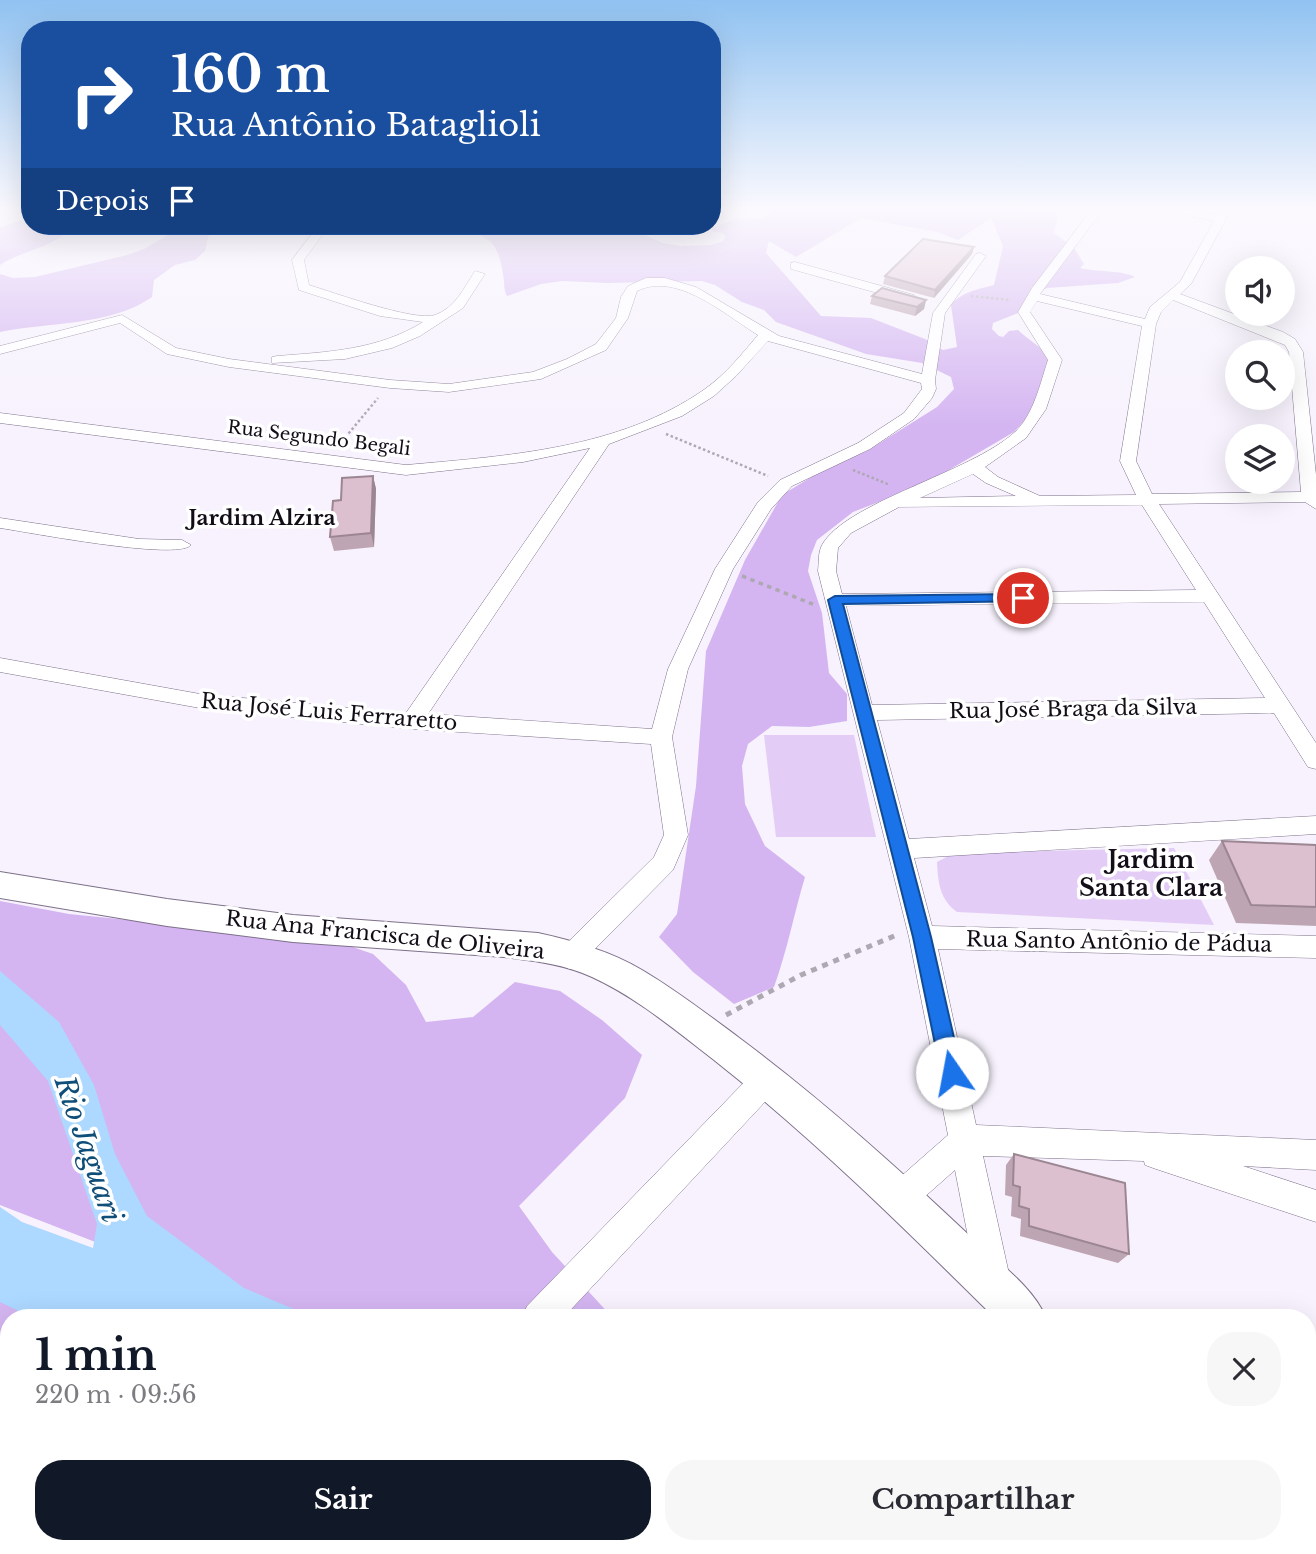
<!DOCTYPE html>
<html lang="pt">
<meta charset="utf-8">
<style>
:root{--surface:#fff;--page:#f7f7f7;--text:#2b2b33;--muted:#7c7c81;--accent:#111827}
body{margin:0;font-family:"Libre Baskerville",serif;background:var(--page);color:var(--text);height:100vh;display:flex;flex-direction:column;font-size:26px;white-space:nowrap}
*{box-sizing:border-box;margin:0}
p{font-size:23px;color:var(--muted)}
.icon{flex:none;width:38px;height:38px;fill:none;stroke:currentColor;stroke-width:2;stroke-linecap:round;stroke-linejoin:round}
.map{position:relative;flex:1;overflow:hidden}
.side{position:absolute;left:0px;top:1309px;width:1316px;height:245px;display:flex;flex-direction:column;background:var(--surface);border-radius:28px 28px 0 0;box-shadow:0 7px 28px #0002}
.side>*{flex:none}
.top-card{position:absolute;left:21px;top:21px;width:700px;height:214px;border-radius:28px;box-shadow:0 7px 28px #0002;background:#1a4fa0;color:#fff;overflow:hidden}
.fabs{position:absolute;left:1225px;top:256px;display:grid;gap:14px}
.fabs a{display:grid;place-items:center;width:70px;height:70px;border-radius:50%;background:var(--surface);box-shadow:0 7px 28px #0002;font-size:35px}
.pin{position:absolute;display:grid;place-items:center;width:60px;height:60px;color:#fff;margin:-30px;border:4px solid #fff;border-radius:50%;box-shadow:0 2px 7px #0007}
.me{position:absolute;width:77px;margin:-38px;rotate:348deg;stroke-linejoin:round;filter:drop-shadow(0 0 5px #0008)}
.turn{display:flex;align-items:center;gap:24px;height:147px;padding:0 35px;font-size:32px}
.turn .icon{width:91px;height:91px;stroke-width:2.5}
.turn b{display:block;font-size:49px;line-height:60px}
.then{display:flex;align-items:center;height:66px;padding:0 35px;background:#0003;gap:14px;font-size:26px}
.round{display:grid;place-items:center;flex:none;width:74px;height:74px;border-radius:28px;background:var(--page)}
.head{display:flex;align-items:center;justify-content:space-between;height:119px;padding:0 35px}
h1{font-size:42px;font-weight:700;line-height:52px;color:var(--accent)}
.cta{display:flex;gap:14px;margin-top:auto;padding:14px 35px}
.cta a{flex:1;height:80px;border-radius:28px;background:var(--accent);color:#fff;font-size:28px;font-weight:700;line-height:80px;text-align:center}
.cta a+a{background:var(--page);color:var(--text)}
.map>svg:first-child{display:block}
.green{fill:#e3cdf7}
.forest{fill:#d4b5f1;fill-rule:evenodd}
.water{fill:#add8ff}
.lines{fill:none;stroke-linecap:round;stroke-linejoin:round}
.minor-casing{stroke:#7d7089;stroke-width:1}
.tertiary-casing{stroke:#7d7089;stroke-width:2}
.primary-casing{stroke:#7d7089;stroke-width:2}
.path-far3{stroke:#ada8b2;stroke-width:2.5;stroke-dasharray:2.5 2.5;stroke-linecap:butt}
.path-far2{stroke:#ada8b2;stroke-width:3.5;stroke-dasharray:4.5 4.5;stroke-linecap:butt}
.path-far1{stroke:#ada8b2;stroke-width:5;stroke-dasharray:6 6;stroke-linecap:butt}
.path{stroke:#ada8b2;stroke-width:7;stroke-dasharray:8 8;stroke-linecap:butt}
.minor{fill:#fff;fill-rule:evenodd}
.tertiary{fill:#fff;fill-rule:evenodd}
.primary{fill:#fff;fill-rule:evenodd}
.wall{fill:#bea5b3}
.shaded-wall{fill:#9b8692}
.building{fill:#ddc0d0;stroke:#9b8692;stroke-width:2}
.route{fill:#1a73e8;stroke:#114b97;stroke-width:2}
.labels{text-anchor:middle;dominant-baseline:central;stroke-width:7;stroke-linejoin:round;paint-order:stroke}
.far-street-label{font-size:18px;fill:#120d16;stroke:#fff}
.far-quarter-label{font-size:21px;font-weight:bold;fill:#120d16;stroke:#fff}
.street-label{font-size:21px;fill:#120d16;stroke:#fff}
.quarter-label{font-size:24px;font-weight:bold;fill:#120d16;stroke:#fff}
.near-water-label{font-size:28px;font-style:italic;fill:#104e7a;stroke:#fff}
</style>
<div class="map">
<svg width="1316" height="1554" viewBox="0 0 1316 1554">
<rect width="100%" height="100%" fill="#f7f2fd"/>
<g class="green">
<polygon points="764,735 854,735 876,837 776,837"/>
<path d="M1174,848L1214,925L957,912C940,900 938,883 937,862L954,853Z"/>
</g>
<g class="forest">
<path d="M766,208H1056L1059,212L1054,233L1074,248L1084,264L1080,268C1095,272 1123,270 1135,277L1118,283L1047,288L1031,296L1018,313L993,323L992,329L999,336L1003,337L1009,331L1018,330C1029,341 1042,346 1049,359L1035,402L1026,419L1014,432L925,484L853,512L817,540L811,555L808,571L822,613L829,673L847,694V721L809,727L772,726L748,744L742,766L745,804L765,846L805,877C794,914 787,951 774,987L734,1004L693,972L659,937L677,914L696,786L706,651L745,560L782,495L826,468L867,451L937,407L954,389L951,377L922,363L866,354L776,322L764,310L742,302L715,285L702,281L607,283L562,281L541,284L507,296C503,288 505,283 503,274C497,238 489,238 456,226H623L663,243L681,246L711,245L722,242L726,237L723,233L711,231L712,228L736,219L762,218L775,212ZM861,218L937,232L958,240L991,218L1003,246L994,285C979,289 961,292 951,305L957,347L943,350L925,339L871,318L821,316L766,253L769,241L796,257Z"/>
<path d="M30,217V226H73C57,247 22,250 0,265V228Z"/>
<path d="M184,226H220L209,234L205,251L195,260L175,265L154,280L152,297C111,326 48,322 0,332V274L13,278L35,277L127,255L144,249Z"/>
<polygon points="0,901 69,914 335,941 373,954 406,985 426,1022 473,1017 515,982 560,991 602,1020 642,1055 625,1098 519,1206 552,1252 613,1318 291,1318 0,1205"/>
<polygon points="0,1264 127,1318 9,1318 9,1395 0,1388"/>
<polygon points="193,1545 467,1545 476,1554 204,1554"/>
<polygon points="612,1545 814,1545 821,1554 621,1554"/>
</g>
<g class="water">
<polygon points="0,971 59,1022 94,1085 115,1154 147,1216 244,1288 315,1318 33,1318 0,1302 0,1207 22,1222 93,1248 97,1224 48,1081 0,1025"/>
<polygon points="384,1545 736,1545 744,1554 394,1554"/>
</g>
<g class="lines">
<g class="minor-casing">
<g id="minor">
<path d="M1093,208H1104L1040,294L1145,319L1150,307L1180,282L1214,221L1152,208H1177L1218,215L1222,208H1232L1191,284L1180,294L1283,332L1295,339L1303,352L1316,475V509L1305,502L1159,504L1316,743V769L1308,767L1274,713L877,720L909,839L1316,816V834L914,858L932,926L1316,936V958L938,949L976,1125L1316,1140V1170L1243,1166L1316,1190V1222L1156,1169L1145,1165L1144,1161L983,1156L1011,1283L1006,1295L994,1300L982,1295L977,1283L955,1170L912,1208L901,1213L890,1208L885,1197L890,1186L948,1135L909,937L818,571C819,563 818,552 822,545C846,502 970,473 1015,432C1034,414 1040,384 1048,360L1018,312L1032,288ZM1173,300L1285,345L1289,352L1301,492L1152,494L1136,461L1156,324L1161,312ZM1037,301L1142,326L1120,461L1136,495L1040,496L998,477L985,467L1026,438L1046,409L1062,360L1030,312ZM973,474L986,483L1016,496L920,498ZM1142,505L1196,590L842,594L836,571L838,548L851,533L899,507ZM1204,602L1265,698L872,705L846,606Z"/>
<path d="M318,226H329L304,260L309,285C332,292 415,322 435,315C455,308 464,288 475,271L485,274L463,308L420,336L392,348L345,359L272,363V357L277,356C328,352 378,350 423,322L380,316L299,290L292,260Z"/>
<path d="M980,253L986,256L945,313L935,380L936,389L932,398L914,419L870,449L792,486L771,509L733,569L688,669L672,737L688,835L673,870L579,965L570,969L561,965L557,957L561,949L654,857L664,835L651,744L412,729L200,708L0,672V658L200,694L406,713L590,448L523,462L406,475L0,423V413L406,465C507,456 620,449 705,389C726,374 742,354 758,335C725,315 677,271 637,291L628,318L606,350L541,379L449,392L390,388L229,367L167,354L120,323L0,354V346L122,315L176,348L229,359L390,380L449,384L533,372L567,359L596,344L616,318L621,297L628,286L646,278H665L696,287L779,336L922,374L933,313L976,254ZM768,341L921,383L922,389L904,413L858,443L780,480L758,502L715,569L668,669L652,729L428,714L609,444L682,416L714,396L736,376Z"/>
<polygon points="795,262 914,295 916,298 910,302 791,269 791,263"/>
<path d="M0,518L139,539L182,540L191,545C177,561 28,532 0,528Z"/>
<polygon points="767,1065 777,1069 782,1079 777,1089 563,1318 522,1318 527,1306 757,1069"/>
</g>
</g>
<g class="tertiary-casing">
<g id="tertiary">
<path d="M0,872L167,899L293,915L538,933C574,941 610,951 642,970C676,990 707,1014 738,1037C820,1098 896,1166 971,1237C996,1261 1033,1286 1046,1318H995C904,1228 814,1139 714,1060C675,1030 636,997 592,977C564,964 534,961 504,957L293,942L167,926L0,898Z"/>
<polygon points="1230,1545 1283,1545 1286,1554 1234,1554"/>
</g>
</g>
<g class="primary-casing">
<g id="primary">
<polygon points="0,1444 9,1448 9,1509 0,1505"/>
<polygon points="48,1545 113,1545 116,1554 52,1554"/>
</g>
</g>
<g class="path-far3">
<polyline points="971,296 1011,300"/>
<polyline points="666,434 768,476"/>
<polyline points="339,445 378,398"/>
<polyline points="853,470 890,485"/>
</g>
<polyline class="path-far2" points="742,576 815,605"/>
<polyline class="path-far1" points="726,1015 801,975 899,934"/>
<polyline class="path" points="325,1554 333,1545"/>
<use href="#minor" class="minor"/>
<use href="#tertiary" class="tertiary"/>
<use href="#primary" class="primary"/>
</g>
<g class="wall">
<polygon points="972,254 934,298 883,284 885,276"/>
<polygon points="872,296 926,300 924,309 915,316 870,304"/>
<polygon points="373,476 376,489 374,547 334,551 330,537 341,500"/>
<polygon points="1222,841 1316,845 1316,926 1236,923 1209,860"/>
<polygon points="1014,1154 1129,1254 1118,1263 1020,1236 1021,1219 1011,1216 1012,1197 1005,1195 1006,1165"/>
<polygon points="964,1545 1190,1545 1199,1554 958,1554"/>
</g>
<g class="shaded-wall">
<polygon points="974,247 972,254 934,298 935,290"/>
<polygon points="926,300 924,309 915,316 917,307"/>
<polygon points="373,476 376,489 374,547 371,533"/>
</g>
<g class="building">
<polygon points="923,239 974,247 935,290 885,276"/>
<polygon points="882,288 926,300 917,307 872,296"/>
<polygon points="373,476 371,533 330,537 333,501 341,500 342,478"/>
<polygon points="1222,841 1316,845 1316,907 1251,905"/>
<polygon points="1014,1154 1125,1183 1129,1254 1029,1226 1029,1209 1019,1206 1020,1187 1013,1185"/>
<polygon points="971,1545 1190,1545 1199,1554 965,1554"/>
</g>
<linearGradient id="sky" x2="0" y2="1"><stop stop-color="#90c2f1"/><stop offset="0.49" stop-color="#fbf9fe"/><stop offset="1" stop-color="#fbf9fe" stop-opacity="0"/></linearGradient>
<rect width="1316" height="426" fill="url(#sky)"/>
<polygon class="route" points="1023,594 1029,598 1027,601 843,604 931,937 962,1073 959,1080 952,1083 944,1080 941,1073 913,937 828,600 835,596"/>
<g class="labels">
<g class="far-street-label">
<text transform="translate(319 438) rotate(7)">Rua Segundo Begali</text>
</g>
<g class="far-quarter-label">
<text x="262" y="518">Jardim Alzira</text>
</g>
<g class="street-label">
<text transform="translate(1073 709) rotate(-1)">Rua José Braga da Silva</text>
<text transform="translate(329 712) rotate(5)">Rua José Luis Ferraretto</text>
<text transform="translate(385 935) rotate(6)">Rua Ana Francisca de Oliveira</text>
<text transform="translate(1119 942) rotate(1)">Rua Santo Antônio de Pádua</text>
</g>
<g class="quarter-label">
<text x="1151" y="859">Jardim<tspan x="1151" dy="28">Santa Clara</tspan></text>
</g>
<g class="near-water-label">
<text transform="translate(88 1149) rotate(71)">Rio Jaguari</text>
</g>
</g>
</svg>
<div class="fabs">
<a><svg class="icon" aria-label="sound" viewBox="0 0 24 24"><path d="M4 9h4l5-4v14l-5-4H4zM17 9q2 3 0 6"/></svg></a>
<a><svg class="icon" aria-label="search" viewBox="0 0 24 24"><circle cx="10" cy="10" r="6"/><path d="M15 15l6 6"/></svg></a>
<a><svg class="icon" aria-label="layers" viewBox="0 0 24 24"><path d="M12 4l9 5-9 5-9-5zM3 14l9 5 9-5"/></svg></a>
</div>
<div class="pin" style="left:1023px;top:598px;background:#d93025"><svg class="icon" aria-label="arrive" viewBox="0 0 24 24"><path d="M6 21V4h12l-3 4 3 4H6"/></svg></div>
<svg class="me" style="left:952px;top:1073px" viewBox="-20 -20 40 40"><circle r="19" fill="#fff"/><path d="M0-13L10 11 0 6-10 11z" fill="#1a73e8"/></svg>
<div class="top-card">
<div class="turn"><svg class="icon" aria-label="right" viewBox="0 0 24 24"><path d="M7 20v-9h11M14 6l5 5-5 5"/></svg><div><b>160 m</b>Rua Antônio Bataglioli</div></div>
<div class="then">Depois<svg class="icon" aria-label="arrive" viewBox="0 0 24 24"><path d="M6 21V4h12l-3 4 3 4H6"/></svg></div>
</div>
<section class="side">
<div class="head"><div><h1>1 min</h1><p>220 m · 09:56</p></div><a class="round"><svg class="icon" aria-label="close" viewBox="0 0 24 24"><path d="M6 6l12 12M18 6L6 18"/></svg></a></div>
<div class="cta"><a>Sair</a><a>Compartilhar</a></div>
</section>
</div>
